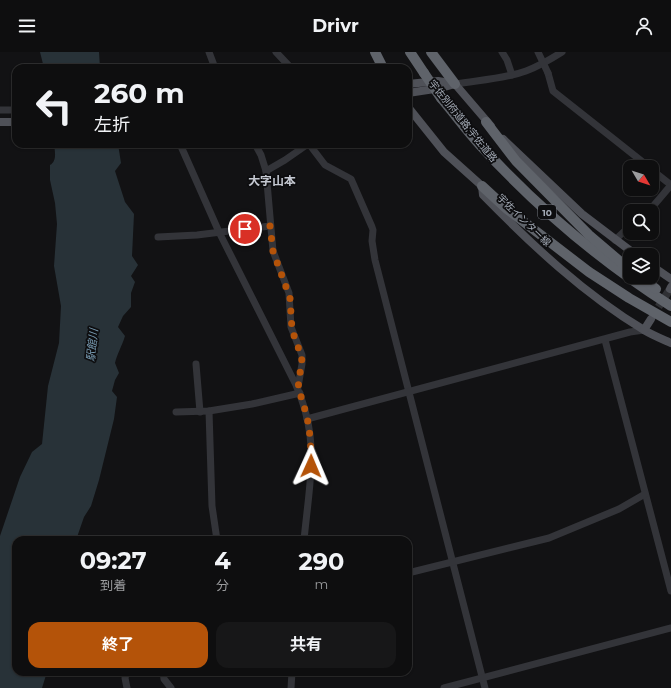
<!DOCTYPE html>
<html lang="ja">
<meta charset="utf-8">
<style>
:root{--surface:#0e0e0f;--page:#171718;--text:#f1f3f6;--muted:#9b9c9e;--line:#2e2e2f;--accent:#b45309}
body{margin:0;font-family:Montserrat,"Noto Sans JP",sans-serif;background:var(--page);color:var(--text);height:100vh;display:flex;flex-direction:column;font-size:15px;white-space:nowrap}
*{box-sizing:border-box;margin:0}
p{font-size:13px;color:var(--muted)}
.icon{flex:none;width:22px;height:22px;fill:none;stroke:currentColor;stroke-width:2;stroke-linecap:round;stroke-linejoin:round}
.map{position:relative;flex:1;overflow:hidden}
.side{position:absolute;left:12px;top:484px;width:400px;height:140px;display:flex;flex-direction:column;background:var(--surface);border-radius:12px;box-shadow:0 1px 3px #0004,0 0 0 1px var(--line)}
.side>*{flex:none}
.banner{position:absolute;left:12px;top:12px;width:400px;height:84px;border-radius:12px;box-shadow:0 1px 3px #0004,0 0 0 1px var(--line);background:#0e0e0f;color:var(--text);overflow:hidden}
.needle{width:26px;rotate:129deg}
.fabs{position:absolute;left:623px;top:108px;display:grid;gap:8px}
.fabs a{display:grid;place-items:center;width:36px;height:36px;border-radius:8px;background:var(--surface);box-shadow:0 1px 3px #0004,0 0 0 1px var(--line);font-size:20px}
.pin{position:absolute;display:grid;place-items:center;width:34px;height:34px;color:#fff;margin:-17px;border:2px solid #fff;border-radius:50%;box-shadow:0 1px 4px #0007}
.me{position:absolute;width:44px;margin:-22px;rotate:1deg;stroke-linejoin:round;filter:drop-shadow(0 0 3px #0008)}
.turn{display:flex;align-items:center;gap:14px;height:84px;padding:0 16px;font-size:18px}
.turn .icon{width:52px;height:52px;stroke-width:2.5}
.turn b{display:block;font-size:28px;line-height:34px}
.eta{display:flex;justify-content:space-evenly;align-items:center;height:68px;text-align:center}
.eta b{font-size:24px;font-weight:700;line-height:28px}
.action{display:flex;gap:8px;margin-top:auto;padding:8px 16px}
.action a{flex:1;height:46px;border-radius:12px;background:var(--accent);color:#fff;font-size:16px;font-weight:700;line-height:46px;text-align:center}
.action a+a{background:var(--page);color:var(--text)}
header{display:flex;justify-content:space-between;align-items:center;height:52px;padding:0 16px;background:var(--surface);font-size:18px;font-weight:700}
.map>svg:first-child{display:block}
.water{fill:#283238}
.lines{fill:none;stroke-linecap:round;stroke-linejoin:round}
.major-tunnel{stroke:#2f3034;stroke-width:8;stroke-dasharray:8 4;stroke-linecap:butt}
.minor{stroke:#333439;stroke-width:7}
.major{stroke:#4f5158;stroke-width:8}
.highway{stroke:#5f636a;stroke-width:10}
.minor-bridge{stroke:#333439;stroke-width:7}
.highway-bridge{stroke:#5f636a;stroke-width:10}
.route{stroke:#b45309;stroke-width:7;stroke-dasharray:0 12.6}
.labels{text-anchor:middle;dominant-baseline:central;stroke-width:3.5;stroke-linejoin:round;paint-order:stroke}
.shield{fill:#0d0d0f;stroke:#767b83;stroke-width:1}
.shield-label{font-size:9px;font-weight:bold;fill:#a3aab5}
.street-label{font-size:10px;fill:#a3aab5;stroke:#0d0d0f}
.water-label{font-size:11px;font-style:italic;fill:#789bb2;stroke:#0d0d0f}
.quarter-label{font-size:12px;font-weight:bold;fill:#c4c8d1;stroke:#0d0d0f}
</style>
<header><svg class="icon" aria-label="menu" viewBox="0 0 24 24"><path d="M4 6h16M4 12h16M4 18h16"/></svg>Drivr<svg class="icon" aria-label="person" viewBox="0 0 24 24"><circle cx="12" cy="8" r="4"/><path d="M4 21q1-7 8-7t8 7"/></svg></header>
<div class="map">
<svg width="671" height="636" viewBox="0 0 671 636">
<rect width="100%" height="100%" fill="#121214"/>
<g class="water">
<polygon points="40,0 99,0 100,16 44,16"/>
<path d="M54,92H118L121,111L115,119L125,150L134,162L132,204L138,213L131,224L135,230L131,241V255L123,264L118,275L125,284C122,294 117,302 115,311L119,321L115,328L112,339L117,345L114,367L99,428L91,454L84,465L76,488H16V620H47L42,636H0V484L20,425L32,400L42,392L48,334L59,291L61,254L54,214L57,172L55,151L50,128V113C57,109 55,100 54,92Z"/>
</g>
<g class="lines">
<polyline class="major-tunnel" points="652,265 670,237"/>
<g class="minor">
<polyline points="209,0 215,16"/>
<polyline points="276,0 291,16"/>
<polyline points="502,0 507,8 512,23"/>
<polyline points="548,21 553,39 615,88 649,115"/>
<path d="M455,32C479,28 504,27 526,19C539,14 551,7 562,0"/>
<polyline points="0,58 15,58"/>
<path d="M180,92L219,180L296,333C303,349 308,366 310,383C314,416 307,455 304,488"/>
<polyline points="255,92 261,103 266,119 273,199 289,241 291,275 302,303 302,312 298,335"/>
<polyline points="309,92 325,113 351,127 372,175 373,178 372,189 375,208 485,636"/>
<polyline points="652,118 671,133"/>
<polyline points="266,119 285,108 308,92"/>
<polyline points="649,159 671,133"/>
<polyline points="158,185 197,183 270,174"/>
<polyline points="615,188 630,174"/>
<polyline points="605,288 671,539"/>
<polyline points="196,312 200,360"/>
<polyline points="209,359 212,454 217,488"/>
<polyline points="176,360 209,359 252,352 300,341"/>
<polyline points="307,367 630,280 644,278"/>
<polyline points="408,521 549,486 619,457 645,442"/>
<polyline points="163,620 164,627 171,636"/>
<polyline points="127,636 125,626 127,620"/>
<polyline points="291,636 292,620"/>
<polyline points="444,636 671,576"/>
</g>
<g class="major">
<polyline points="408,32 438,29 455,32 491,74"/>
<polyline points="408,41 441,36 455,32"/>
<path d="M408,55L444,100L482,134L483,143C532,193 584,242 644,278C652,283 662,287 671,291"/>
<polyline points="0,70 16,70"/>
<polyline points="503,87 582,162 636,203"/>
<polyline points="652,214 671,227"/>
<polyline points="670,237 671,235"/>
<polyline points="644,278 651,267"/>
</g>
<g class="highway">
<polyline points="375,0 383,16"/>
<polyline points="410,0 424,21"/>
<polyline points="431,0 455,32"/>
<path d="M441,46C454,61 466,78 480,93C537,155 600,209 671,254"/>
<polyline points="486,70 516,109 589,183 630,218"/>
<polyline points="482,134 507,157 589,220 629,246 671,270"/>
<polyline points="640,225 656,237"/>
</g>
<polyline class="minor-bridge" points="538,0 548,21"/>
<polyline class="highway-bridge" points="424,21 441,46"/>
</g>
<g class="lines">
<polyline class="route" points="245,177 270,174 273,199 290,246 292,278 302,306 298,336 303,350 309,374 311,399 311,414"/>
</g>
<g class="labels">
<rect class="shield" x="538" y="153" width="18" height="14" rx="3"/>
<g class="shield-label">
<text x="547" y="160">10</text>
</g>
<g class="street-label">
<text transform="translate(463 69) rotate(51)">宇佐別府道路;宇佐道路</text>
<text transform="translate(524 168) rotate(44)">宇佐インター線</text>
</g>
<g class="water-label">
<text transform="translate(92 293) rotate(-84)">駅館川</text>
</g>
<g class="quarter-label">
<text x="272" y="128">大字山本</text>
</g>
</g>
</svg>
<div class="fabs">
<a><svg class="needle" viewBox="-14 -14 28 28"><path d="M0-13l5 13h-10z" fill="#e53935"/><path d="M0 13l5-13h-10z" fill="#9b9c9e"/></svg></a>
<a><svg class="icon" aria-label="search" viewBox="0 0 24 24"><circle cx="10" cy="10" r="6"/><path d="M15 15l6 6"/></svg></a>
<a><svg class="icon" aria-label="layers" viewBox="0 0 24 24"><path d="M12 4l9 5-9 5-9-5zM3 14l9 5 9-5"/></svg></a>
</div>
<div class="pin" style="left:245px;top:177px;background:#d93025"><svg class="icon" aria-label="arrive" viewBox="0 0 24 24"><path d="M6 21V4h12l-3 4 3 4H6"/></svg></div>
<svg class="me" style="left:311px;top:414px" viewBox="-20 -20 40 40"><path d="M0-17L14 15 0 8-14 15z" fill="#b45309" stroke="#fff" stroke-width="4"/></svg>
<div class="banner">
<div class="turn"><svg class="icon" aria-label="left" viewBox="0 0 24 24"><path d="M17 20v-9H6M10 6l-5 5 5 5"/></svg><div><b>260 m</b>左折</div></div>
</div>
<section class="side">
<div class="eta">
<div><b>09:27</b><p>到着</p></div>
<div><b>4</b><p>分</p></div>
<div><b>290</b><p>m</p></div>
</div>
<div class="action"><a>終了</a><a>共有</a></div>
</section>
</div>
